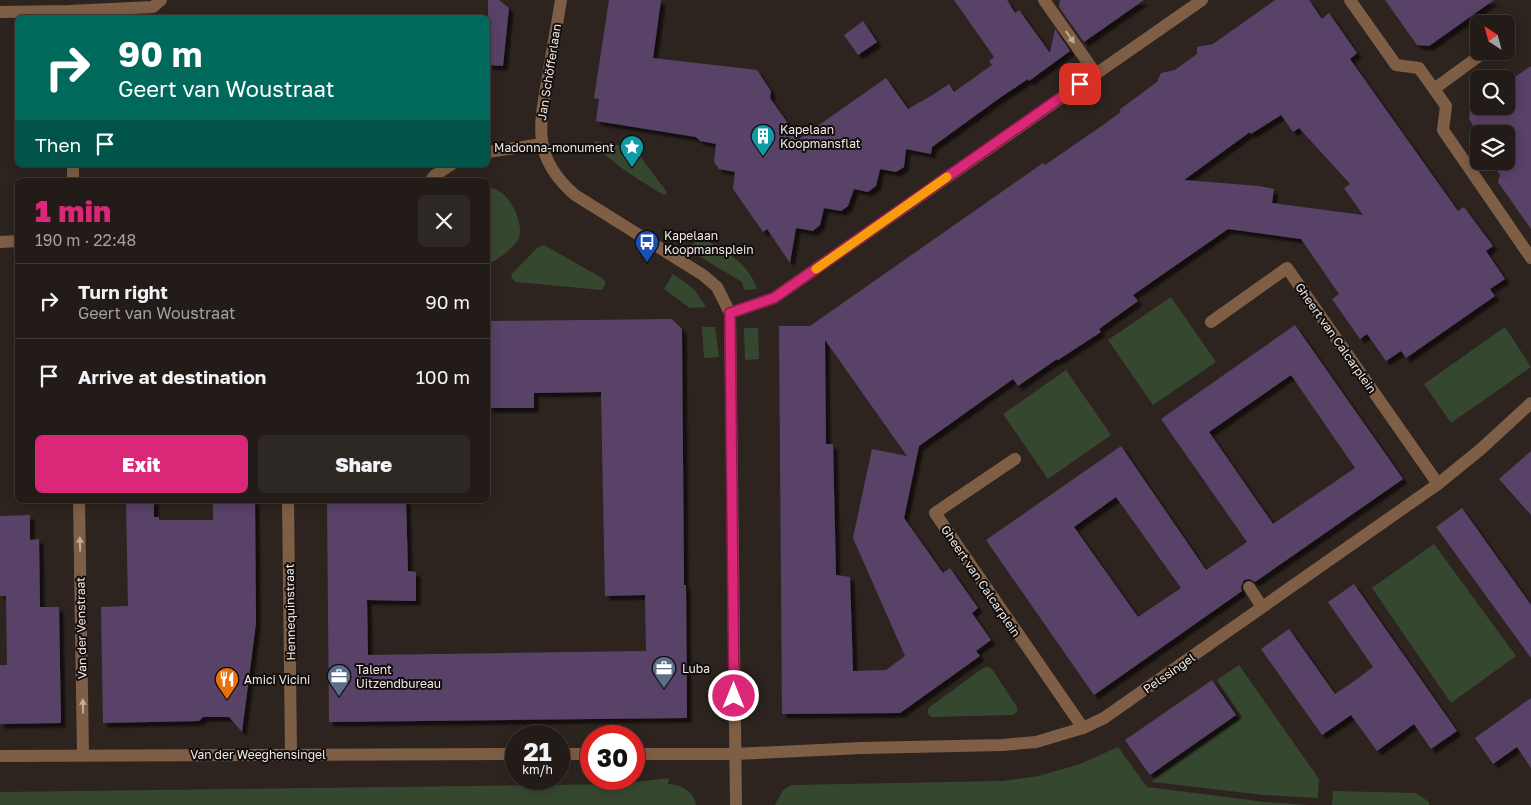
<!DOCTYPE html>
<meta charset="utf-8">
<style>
:root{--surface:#221b17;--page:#2e2824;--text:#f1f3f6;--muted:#a2a1a1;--line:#3f3936;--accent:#db2777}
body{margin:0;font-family:"Golos Text",sans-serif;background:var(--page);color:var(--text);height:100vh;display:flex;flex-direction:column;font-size:19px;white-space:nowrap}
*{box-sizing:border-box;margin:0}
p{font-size:16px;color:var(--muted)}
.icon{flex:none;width:28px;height:28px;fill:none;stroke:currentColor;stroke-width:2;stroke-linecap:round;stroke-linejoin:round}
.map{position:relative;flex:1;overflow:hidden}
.side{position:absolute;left:15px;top:178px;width:475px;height:325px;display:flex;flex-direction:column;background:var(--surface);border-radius:8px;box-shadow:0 2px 12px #0003,0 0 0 1px var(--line)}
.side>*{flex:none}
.guide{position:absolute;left:15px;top:15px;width:475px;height:152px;border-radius:8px;box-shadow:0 2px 12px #0003,0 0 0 1px var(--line);background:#00695c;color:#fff;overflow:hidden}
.needle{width:32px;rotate:324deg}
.controls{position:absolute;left:1470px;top:15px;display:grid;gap:10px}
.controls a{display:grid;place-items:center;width:45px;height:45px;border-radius:8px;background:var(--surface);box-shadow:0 2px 12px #0003,0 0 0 1px var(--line);font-size:25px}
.speed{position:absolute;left:505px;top:725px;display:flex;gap:10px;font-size:25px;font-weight:700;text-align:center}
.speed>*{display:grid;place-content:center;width:65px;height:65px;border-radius:50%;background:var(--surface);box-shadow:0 2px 12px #0003,0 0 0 1px var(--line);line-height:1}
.speed small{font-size:12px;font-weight:400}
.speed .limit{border:8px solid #d22;background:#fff;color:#111}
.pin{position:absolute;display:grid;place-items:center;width:42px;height:42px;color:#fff;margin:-21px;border-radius:10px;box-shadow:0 2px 8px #0006}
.me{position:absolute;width:55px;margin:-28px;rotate:0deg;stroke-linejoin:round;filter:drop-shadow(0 0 4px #0008)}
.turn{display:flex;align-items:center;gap:18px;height:105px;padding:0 20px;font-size:22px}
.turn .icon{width:65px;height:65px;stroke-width:2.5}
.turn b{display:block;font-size:35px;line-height:42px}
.then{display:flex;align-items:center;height:48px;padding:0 20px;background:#0003;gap:10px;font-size:19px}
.round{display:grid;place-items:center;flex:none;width:52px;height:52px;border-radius:8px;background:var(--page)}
.overview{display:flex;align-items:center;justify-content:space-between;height:85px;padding:0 20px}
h1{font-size:30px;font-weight:800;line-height:38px;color:var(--accent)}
.cta{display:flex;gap:10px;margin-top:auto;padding:10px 20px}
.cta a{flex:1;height:58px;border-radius:8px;background:var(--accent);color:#fff;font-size:20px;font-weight:800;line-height:58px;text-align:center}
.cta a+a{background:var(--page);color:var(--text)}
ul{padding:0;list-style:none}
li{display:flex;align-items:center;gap:15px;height:75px;padding:0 20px;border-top:1px solid var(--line)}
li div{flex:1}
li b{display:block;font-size:19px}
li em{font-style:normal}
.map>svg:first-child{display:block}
.green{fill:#364730}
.building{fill:#594367;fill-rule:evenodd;filter:url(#shadow)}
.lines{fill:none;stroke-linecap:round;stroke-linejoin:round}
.pedestrian{stroke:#7f5e46;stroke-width:12}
.minor{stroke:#7f5e46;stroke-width:12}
.oneway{fill:#bdab9f}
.route-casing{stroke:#8e194d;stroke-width:12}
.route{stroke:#db2777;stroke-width:9}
.slow{stroke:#f59e0b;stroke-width:9}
.labels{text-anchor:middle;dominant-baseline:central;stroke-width:4;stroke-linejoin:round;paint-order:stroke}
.street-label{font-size:12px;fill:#f0eae7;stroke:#120e0c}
.poi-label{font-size:12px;fill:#f0eae7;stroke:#120e0c;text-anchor:start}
</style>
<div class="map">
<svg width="1531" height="805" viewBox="0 0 1531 805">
<defs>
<filter id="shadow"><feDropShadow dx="4.5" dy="4.5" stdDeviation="1" flood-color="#0009"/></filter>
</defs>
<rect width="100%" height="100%" fill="#2d241f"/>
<g class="green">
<path d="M595,141L634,148L666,191V194L664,195C639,180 615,166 595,145Z"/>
<path d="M488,187C492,188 499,190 502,193C513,202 525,227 518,240C510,251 499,258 488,265Z"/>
<path d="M699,236C722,250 748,261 757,289L744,290L742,282L689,250Z"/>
<polygon points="544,245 602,278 606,282 602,290 516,282 511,278 512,274 537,248"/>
<polygon points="673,274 694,289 706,307 690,308 664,289"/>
<polygon points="1171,297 1216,362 1153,405 1108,340"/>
<polygon points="702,327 715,327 719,357 704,358"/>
<polygon points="1505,327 1531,367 1451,423 1424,384"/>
<polygon points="744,328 758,328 759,359 745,360"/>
<polygon points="1066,370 1111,435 1048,479 1003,414"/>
<polygon points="1434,544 1516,656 1451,703 1372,588"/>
<polygon points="1239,665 1319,779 1318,798 1264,795 1153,782 1153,779 1242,717 1217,680"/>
<polygon points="988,667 992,669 1017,707 1017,712 1013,715 931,717 928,713 928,709 931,706 983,668"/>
<polygon points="1118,747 1147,787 1265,802 1308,805 775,805 783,790 792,785 1002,781 1039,776 1080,764"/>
<path d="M669,778L668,784C681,785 694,791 696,805H0V792L619,784Z"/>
<polygon points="1333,791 1416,793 1429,802 1429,805 1332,805"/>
</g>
<g class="building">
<polygon points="488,0 499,0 509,8 503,66 488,65"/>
<polygon points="609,0 661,0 653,58 757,70 771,91 770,98 799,139 886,78 908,109 934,94 949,84 954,92 992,65 989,61 994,57 954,0 1007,0 1015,13 1019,10 1050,53 1055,29 1070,51 1029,81 1028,79 1001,97 932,147 931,154 906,149 904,167 896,172 880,169 876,186 868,192 854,189 848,206 841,211 824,208 820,225 813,231 796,228 790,263 767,229 763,232 733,189 735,172 719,169 714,162 716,144 700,141 696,137 596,121 599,99 594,98"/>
<polygon points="1060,0 1144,0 1084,42 1059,7"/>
<path d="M1275,0H1309L1322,19L1329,13L1357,53L1350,59L1458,211L1464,207L1493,246L1486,251L1505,279L1490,289L1495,296L1406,358L1401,351L1386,361L1367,334L1360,339L1332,299L1339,294L1301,239L1228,229L1133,295L1138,301L1099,329L1101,332L1058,360L1057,359L1018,386L1013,379L919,446L904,518L943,573L950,568L978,608L972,613L991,640L976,651L980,656L900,713L782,714L779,326H810L1023,177L1043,163L1045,165L1103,125L1121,112L1119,110L1157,82L1161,73L1175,70L1197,54V47L1213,44ZM1281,115L1293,132L1299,128L1350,184L1344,188L1363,215L1272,203L1274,189L1259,186L1184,180L1250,132L1251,134ZM825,340L907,456L872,449L853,538L905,656L886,670L853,671L850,577L836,575L833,444H826Z"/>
<polygon points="1385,0 1494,0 1429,46 1417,45"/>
<polygon points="863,21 877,42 858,55 844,35"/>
<polygon points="1531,66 1531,229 1498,182 1500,175 1491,161 1506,161 1506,134 1479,134 1469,119 1470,108 1479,103 1479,106 1506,106 1506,83"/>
<polygon points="672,319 682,329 684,585 686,585 687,718 329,722 327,500 406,500 408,571 416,572 416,601 367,600 368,655 646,651 645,595 605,596 601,392 534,393 534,408 488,408 488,321"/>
<path d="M1295,325L1403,479L1255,582L1249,579L1244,580L1241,587L1242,591L1094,695L986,540L1121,446L1206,570L1247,542L1161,419ZM1291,375L1355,468L1273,524L1209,432ZM1116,497L1181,588L1138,617L1074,527Z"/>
<polygon points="1531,451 1531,515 1499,479"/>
<polygon points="126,500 154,500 154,517 159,517 159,520 213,520 213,500 255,500 256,623 242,732 229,717 203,717 199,721 103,723 101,607 128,606"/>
<polygon points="1462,508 1531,605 1531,658 1436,527"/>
<polygon points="30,515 30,540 39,539 40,607 59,607 61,723 0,724 0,665 7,665 6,596 0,596 0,516"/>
<polygon points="1354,584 1457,731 1431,749 1414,724 1377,751 1351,715 1322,735 1261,649 1289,629 1335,694 1353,682 1373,667 1328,602"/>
<polygon points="1212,680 1236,715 1150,775 1125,740"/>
<polygon points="1531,698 1531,768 1517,747 1493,764 1475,738"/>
</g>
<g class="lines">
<polyline class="pedestrian" points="1249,587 1262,607"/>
<g class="minor">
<path d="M561,0C557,25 552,51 548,76C539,127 532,158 575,195L703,275L717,287L730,313L736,805"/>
<polyline points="1044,0 1096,74"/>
<polyline points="1350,0 1396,65 1419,68 1446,106 1443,130 1531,258"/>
<polyline points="0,12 69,11 153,7 161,0"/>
<polyline points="1434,89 1486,51"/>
<polyline points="488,152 542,144"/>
<polyline points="73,165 73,180"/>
<polyline points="431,180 435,175 451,165"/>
<polyline points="0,242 18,241"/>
<polyline points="730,313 774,298 1202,0"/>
<polyline points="1211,322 1287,268 1438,484"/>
<polyline points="1015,459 935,513 1083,728"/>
<polyline points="79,500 83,755"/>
<polyline points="288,500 291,754"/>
<polyline points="559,754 591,754"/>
<polyline points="634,754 735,754 862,748 1003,745 1036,742 1083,728 1104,718 1438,484 1481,449 1531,403"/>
<polyline points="0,756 516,754"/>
</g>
</g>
<defs><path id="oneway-solid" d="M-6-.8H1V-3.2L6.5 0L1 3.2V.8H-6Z" transform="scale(1.25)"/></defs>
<g class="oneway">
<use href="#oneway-solid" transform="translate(1070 37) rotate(55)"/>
<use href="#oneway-solid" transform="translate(80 544) rotate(-91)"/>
<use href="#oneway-solid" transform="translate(83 706) rotate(-91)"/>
</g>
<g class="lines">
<g class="route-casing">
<polyline id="route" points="734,696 730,313 774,298 1080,84"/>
</g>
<use href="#route" class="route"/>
<polyline class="slow" points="816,269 947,177"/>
</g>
<defs>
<g id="building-pin" transform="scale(1.25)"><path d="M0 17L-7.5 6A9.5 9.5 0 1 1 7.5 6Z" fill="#0f9aa8" stroke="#120e0c"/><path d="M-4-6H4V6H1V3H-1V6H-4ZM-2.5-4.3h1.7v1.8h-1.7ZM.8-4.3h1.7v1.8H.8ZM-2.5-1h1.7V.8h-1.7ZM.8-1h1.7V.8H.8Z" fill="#fff"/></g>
<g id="sight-pin" transform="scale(1.25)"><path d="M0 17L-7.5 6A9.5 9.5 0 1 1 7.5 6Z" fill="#0f9aa8" stroke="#120e0c"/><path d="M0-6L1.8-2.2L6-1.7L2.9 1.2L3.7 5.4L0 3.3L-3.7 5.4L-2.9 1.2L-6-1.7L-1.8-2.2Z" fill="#fff"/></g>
<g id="bus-pin" transform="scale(1.25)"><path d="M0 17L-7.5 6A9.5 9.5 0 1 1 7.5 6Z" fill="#1a4fb4" stroke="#120e0c"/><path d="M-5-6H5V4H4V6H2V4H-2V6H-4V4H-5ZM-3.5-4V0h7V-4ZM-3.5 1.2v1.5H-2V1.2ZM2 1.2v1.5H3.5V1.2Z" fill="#fff"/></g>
<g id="office-pin" transform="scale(1.25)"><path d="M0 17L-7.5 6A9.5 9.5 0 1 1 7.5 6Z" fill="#5c6f8a" stroke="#120e0c"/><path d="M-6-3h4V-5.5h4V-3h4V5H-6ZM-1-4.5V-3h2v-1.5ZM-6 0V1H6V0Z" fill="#fff"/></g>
<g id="restaurant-pin" transform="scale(1.25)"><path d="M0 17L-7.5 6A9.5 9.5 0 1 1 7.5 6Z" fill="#e8710a" stroke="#120e0c"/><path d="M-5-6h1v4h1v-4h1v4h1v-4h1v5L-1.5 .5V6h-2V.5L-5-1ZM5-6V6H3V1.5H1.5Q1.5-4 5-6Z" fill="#fff"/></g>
</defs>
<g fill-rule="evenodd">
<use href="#building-pin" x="763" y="136"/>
<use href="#sight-pin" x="632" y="147"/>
<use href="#bus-pin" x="647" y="242"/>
<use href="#office-pin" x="664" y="668"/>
<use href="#office-pin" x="339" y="676"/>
<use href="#restaurant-pin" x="227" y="679"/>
</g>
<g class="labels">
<g class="street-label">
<text transform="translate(549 72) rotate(-81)">Jan Schöfferlaan</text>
<text transform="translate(1336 338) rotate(55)">Gheert van Calcarplein</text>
<text transform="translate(981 581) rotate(56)">Gheert van Calcarplein</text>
<text transform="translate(290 612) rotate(-91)">Hennequinstraat</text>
<text transform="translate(81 628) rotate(-91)">Van der Venstraat</text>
<text transform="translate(1169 673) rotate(-35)">Pelssingel</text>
<text x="258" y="754">Van der Weeghensingel</text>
</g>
<g class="poi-label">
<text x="780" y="129">Kapelaan<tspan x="780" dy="14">Koopmansflat</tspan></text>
<text x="614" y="147" text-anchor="end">Madonna-monument</text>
<text x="664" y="235">Kapelaan<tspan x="664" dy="14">Koopmansplein</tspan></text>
<text x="682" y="668">Luba</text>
<text x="356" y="669">Talent<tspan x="356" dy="14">Uitzendbureau</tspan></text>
<text x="244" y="679">Amici Vicini</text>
</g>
</g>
</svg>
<div class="controls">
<a><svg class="needle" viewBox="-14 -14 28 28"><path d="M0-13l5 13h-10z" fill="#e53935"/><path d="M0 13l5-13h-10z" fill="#a2a1a1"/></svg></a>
<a><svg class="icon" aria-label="search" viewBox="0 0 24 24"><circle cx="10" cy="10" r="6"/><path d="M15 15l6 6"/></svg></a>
<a><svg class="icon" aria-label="layers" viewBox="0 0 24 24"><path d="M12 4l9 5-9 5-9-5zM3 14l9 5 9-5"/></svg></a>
</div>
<div class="speed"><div>21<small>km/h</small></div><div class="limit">30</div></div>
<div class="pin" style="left:1080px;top:84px;background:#d93025"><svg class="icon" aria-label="arrive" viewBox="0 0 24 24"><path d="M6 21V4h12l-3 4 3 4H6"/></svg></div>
<svg class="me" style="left:734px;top:696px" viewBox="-20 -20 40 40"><circle r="17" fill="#db2777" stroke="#fff" stroke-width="3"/><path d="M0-11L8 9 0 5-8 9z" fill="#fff"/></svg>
<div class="guide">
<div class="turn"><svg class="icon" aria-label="right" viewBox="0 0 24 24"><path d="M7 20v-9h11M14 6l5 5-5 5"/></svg><div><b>90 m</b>Geert van Woustraat</div></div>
<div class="then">Then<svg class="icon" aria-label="arrive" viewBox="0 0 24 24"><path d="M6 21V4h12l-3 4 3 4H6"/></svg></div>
</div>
<section class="side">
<div class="overview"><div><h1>1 min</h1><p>190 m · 22:48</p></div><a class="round"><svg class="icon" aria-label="close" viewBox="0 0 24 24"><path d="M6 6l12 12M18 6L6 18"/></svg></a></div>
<ul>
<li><svg class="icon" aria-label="right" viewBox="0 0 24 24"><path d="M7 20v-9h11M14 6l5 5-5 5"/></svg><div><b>Turn right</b><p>Geert van Woustraat</p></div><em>90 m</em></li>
<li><svg class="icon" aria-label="arrive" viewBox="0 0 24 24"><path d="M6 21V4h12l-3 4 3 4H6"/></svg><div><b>Arrive at destination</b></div><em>100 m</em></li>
</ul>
<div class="cta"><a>Exit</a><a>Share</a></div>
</section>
</div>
